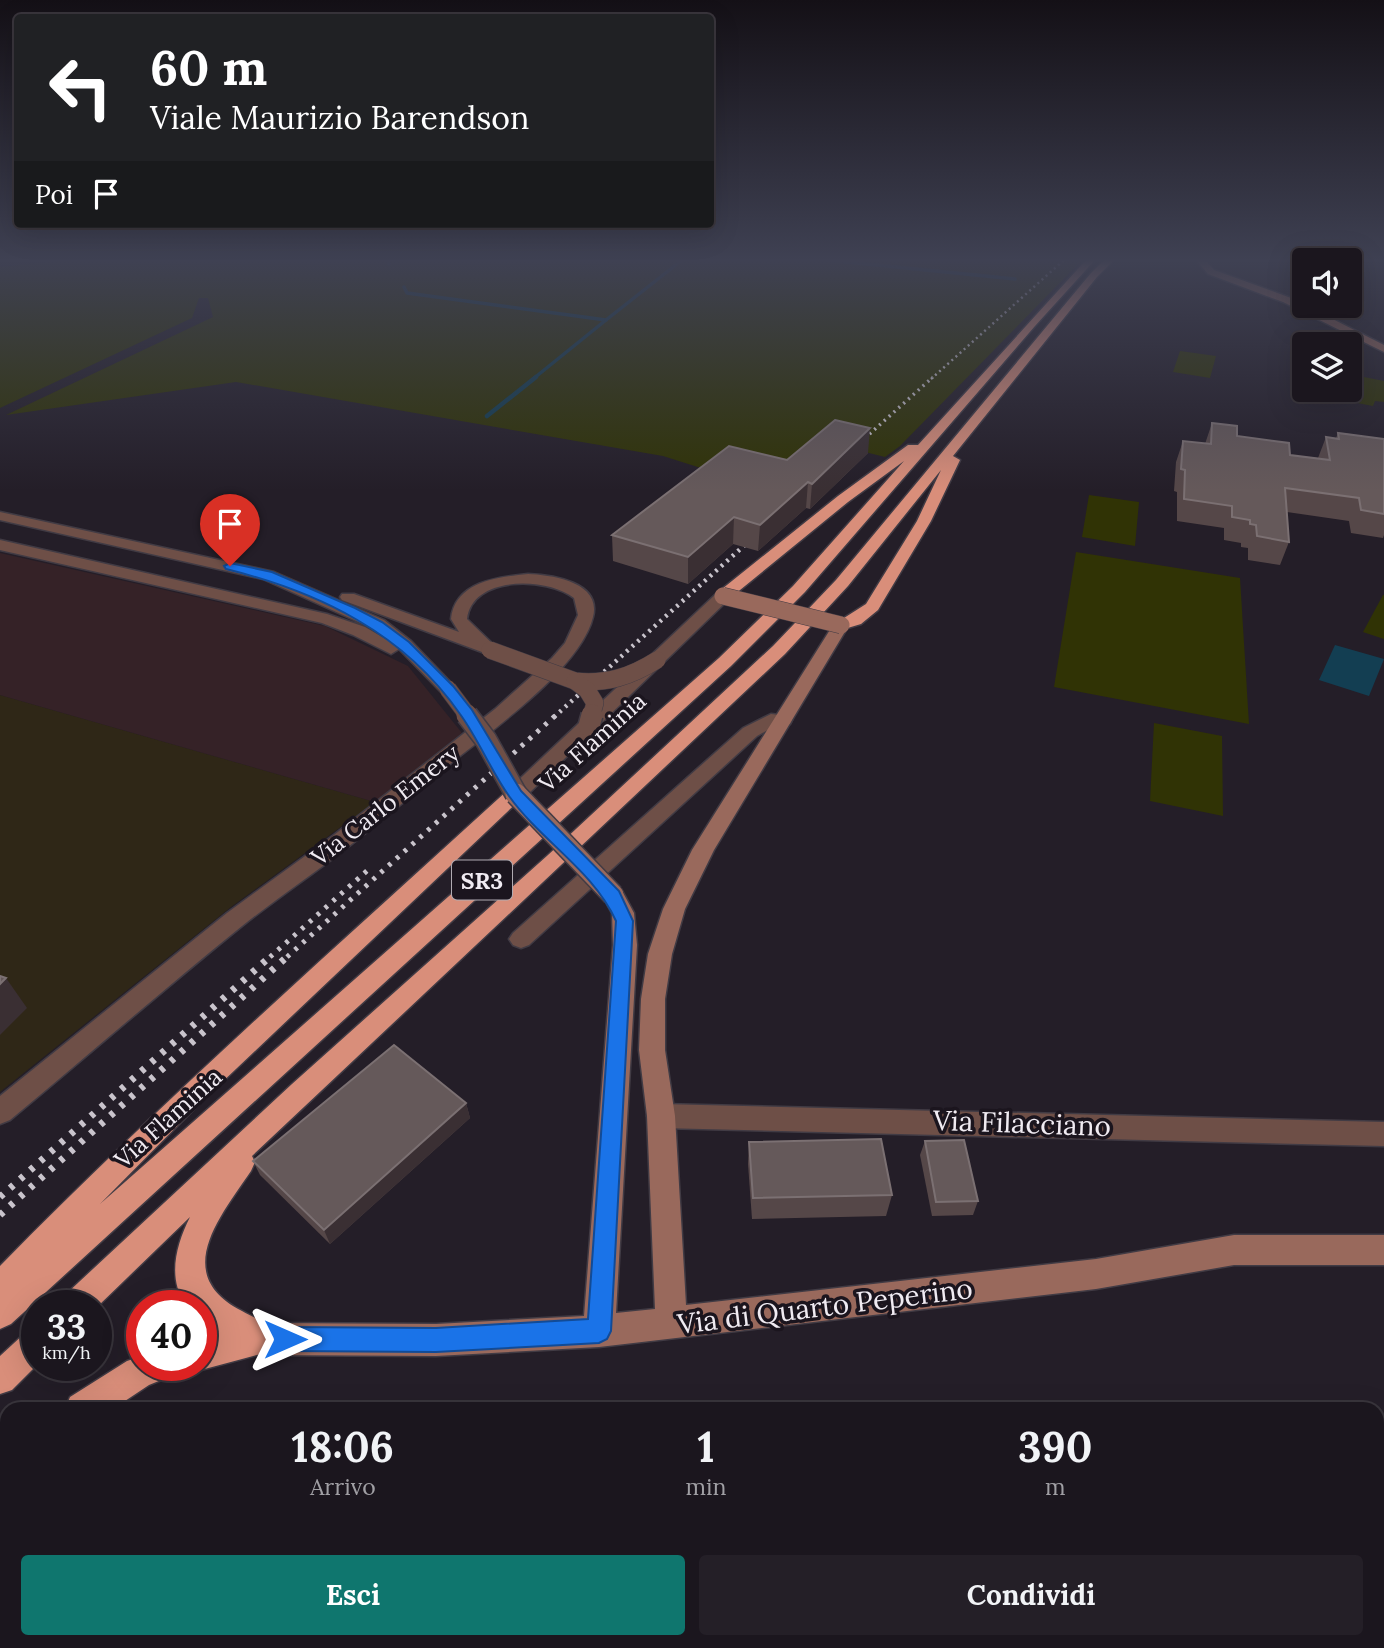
<!DOCTYPE html>
<html lang="it">
<style>
:root{--surface:#1b161e;--page:#241f27;--text:#f1f3f6;--muted:#a09fa4;--line:#39353c;--accent:#0f766e}
body{margin:0;font-family:Lora,serif;background:var(--page);color:var(--text);height:100vh;display:flex;flex-direction:column;font-size:26px;white-space:nowrap}
*{box-sizing:border-box;margin:0}
p{font-size:23px;color:var(--muted)}
.icon{flex:none;width:38px;height:38px;fill:none;stroke:currentColor;stroke-width:2;stroke-linecap:round;stroke-linejoin:round}
.map{position:relative;flex:1;overflow:hidden}
.sheet{position:absolute;left:0px;top:1402px;width:1384px;height:247px;display:flex;flex-direction:column;background:var(--surface);border-radius:21px 21px 0 0;box-shadow:0 7px 28px #0002,0 0 0 2px var(--line)}
.sheet>*{flex:none}
.banner{position:absolute;left:14px;top:14px;width:700px;height:214px;border-radius:7px;box-shadow:0 7px 28px #0002,0 0 0 2px var(--line);background:#202124;color:#fff;overflow:hidden}
.controls{position:absolute;left:1292px;top:248px;display:grid;gap:14px}
.controls a{display:grid;place-items:center;width:70px;height:70px;border-radius:7px;background:var(--surface);box-shadow:0 7px 28px #0002,0 0 0 2px var(--line);font-size:35px}
.speed{position:absolute;left:21px;top:1290px;display:flex;gap:14px;font-size:35px;font-weight:700;text-align:center}
.speed>*{display:grid;place-content:center;width:91px;height:91px;border-radius:50%;background:var(--surface);box-shadow:0 7px 28px #0002,0 0 0 2px var(--line);line-height:1}
.speed small{font-size:18px;font-weight:400}
.speed .limit{border:10px solid #d22;background:#fff;color:#111}
.pin{position:absolute;display:grid;place-items:center;width:60px;height:60px;color:#fff;margin:-72px -30px;border-radius:50% 50% 50% 0;rotate:-45deg;box-shadow:0 0 7px #0007}
.pin .icon{rotate:45deg}
.me{position:absolute;width:77px;margin:-38px;rotate:90deg;stroke-linejoin:round;filter:drop-shadow(0 0 5px #0008)}
.turn{display:flex;align-items:center;gap:24px;height:147px;padding:0 21px;font-size:32px}
.turn .icon{width:91px;height:91px;stroke-width:2.5}
.turn b{display:block;font-size:49px;line-height:60px}
.then{display:flex;align-items:center;height:66px;padding:0 21px;background:#0003;gap:14px;font-size:26px}
.eta{display:flex;justify-content:space-evenly;align-items:center;height:119px;text-align:center}
.eta b{font-size:42px;font-weight:700;line-height:49px}
.action{display:flex;gap:14px;margin-top:auto;padding:14px 21px}
.action a{flex:1;height:80px;border-radius:7px;background:var(--accent);color:#fff;font-size:28px;font-weight:700;line-height:80px;text-align:center}
.action a+a{background:var(--page);color:var(--text)}
.map>svg:first-child{display:block}
.commercial{fill:#2f2717}
.industrial{fill:#352227}
.green{fill:#303305}
.water{fill:#133e52}
.lines{fill:none;stroke-linecap:round;stroke-linejoin:round}
.stream-far1{stroke:#133e52;stroke-width:3.5}
.stream{stroke:#133e52;stroke-width:4.5}
.street-casing{stroke:#413b44;stroke-width:3}
.secondary-casing{stroke:#413b44;stroke-width:3}
.highway-casing{stroke:#413b44;stroke-width:3}
.street{fill:#6e4f47;fill-rule:evenodd}
.secondary{fill:#99695c;fill-rule:evenodd}
.highway{fill:#d98e7a;fill-rule:evenodd}
.rail-far4{stroke:#c9c4cc;stroke-width:2.5;stroke-dasharray:2 3.5;stroke-linecap:butt}
.rail-far3{stroke:#c9c4cc;stroke-width:3.5;stroke-dasharray:2 4.5;stroke-linecap:butt}
.rail-far2{stroke:#c9c4cc;stroke-width:4.5;stroke-dasharray:2.5 5;stroke-linecap:butt}
.rail-far1{stroke:#c9c4cc;stroke-width:5;stroke-dasharray:3.5 7;stroke-linecap:butt}
.rail{stroke:#c9c4cc;stroke-width:7;stroke-dasharray:4.5 9;stroke-linecap:butt}
.street-bridge-far1-casing{stroke:#413b44;stroke-width:18;stroke-linecap:butt}
.street-bridge-casing{stroke:#413b44;stroke-width:24;stroke-linecap:butt}
.secondary-bridge-far1-casing{stroke:#413b44;stroke-width:18;stroke-linecap:butt}
.secondary-bridge-casing{stroke:#413b44;stroke-width:24;stroke-linecap:butt}
.street-bridge-far1{stroke:#6e4f47;stroke-width:17}
.street-bridge{stroke:#6e4f47;stroke-width:21}
.secondary-bridge-far1{stroke:#99695c;stroke-width:17}
.secondary-bridge{stroke:#99695c;stroke-width:21}
.wall{fill:#554748}
.shaded-wall{fill:#3a2f33}
.building{fill:#65595a;stroke:#7b7072;stroke-width:2}
.route{fill:#1a73e8;stroke:#114b97;stroke-width:2}
.labels{text-anchor:middle;dominant-baseline:central;stroke-width:7;stroke-linejoin:round;paint-order:stroke}
.shield{fill:#1b151e;stroke:#b0abb2;stroke-width:2}
.shield-label{font-size:23px;font-weight:bold;fill:#f0ebf2}
.street-label{font-size:24px;fill:#f0ebf2;stroke:#1b151e}
.near-street-label{font-size:28px;fill:#f0ebf2;stroke:#1b151e}
</style>
<div class="map">
<svg width="1384" height="1648" viewBox="0 0 1384 1648">
<rect width="100%" height="100%" fill="#241e28"/>
<polygon class="commercial" points="0,695 375,802 231,907 0,1092"/>
<polygon class="industrial" points="0,553 325,626 408,666 462,733 375,802 0,695"/>
<g class="green">
<polygon points="65,260 1082,260 900,446 885,457 833,444 786,485 723,475 663,456 236,382 6,415 213,317 208,298 199,298 192,318 0,408 0,267"/>
<polygon points="1180,351 1216,356 1210,378 1173,372"/>
<polygon points="1349,374 1384,381 1384,402 1375,401 1373,406 1331,398 1335,390 1349,390"/>
<polygon points="1089,495 1139,502 1135,546 1082,537"/>
<polygon points="1076,552 1240,578 1249,724 1054,687"/>
<polygon points="1383,595 1384,595 1384,639 1363,632"/>
<polygon points="1154,723 1222,736 1223,816 1150,801"/>
</g>
<polygon class="water" points="1335,645 1384,659 1369,696 1319,680"/>
<g class="lines">
<g class="stream-far1">
<polyline points="387,260 389,264"/>
<polyline points="827,260 1015,279"/>
<polyline points="404,287 407,293 606,320 533,379"/>
<polyline points="606,320 682,260"/>
</g>
<polyline class="stream" points="487,416 536,377"/>
<g class="street-casing">
<g id="street">
<polygon points="0,512 274,572 384,620 411,641 457,689 454,693 442,693 399,649 391,654 353,635 322,623 0,550 0,540 327,614 365,627 389,641 372,628 263,579 0,520"/>
<path d="M528,574C552,575 602,582 593,617C581,667 495,728 455,760C419,789 384,819 348,847C313,874 276,899 242,926C163,990 87,1056 10,1120L0,1124V1096L227,913L334,835L495,709L552,658L565,643L578,615L574,598C547,577 472,575 467,619L499,650L490,655L342,600L340,597L342,594H354L459,632L451,619C455,582 497,577 528,574Z"/>
<polygon points="723,591 729,593 731,596 729,599 523,799 509,799 506,794 509,789 717,593"/>
<polygon points="771,714 790,716 792,720 790,724 775,726 757,736 529,945 521,948 513,945 509,939 513,933 743,728"/>
<polygon points="661,1104 1384,1122 1384,1146 661,1128 651,1124 647,1116 651,1108"/>
<polygon points="1377,1417 1384,1419 1384,1453 1377,1451"/>
<polygon points="1083,1642 1121,1642 1120,1648 1082,1648"/>
</g>
</g>
<g class="secondary-casing">
<g id="secondary">
<polygon points="1196,260 1205,260 1214,270 1291,298 1384,345 1384,352 1283,302 1208,274"/>
<polygon points="841,620 849,625 714,850 685,909 672,954 665,999 665,1050 675,1116 686,1305 1096,1259 1234,1235 1384,1235 1384,1265 1234,1265 1096,1289 599,1347 436,1356 264,1355 253,1350 248,1339 253,1328 264,1323 436,1324 584,1316 613,945 612,913 602,895 605,889 613,887 621,889 634,913 637,945 616,1313 655,1309 647,1116 639,1050 641,999 648,954 663,909 692,850 833,625"/>
</g>
</g>
<g class="highway-casing">
<g id="highway">
<path d="M1086,260H1095L1035,326L805,592L731,666L11,1324L0,1329V1266C163,1100 337,946 509,789H523L526,794L198,1105L100,1204L719,658L793,586L904,461L848,502L729,599H717L715,596L717,593L838,496L908,445H918Z"/>
<path d="M1104,260H1114L1097,277L953,456L960,460L931,521L878,610L861,624L841,630L835,629L833,625L866,604L917,521L941,470L848,586L785,654L252,1156L255,1162L251,1171C219,1218 171,1275 242,1311C257,1320 273,1323 280,1339L275,1350L201,1370L190,1365H201V1338L219,1334L201,1322V1306H186C167,1278 176,1245 190,1217L96,1308V1306H61L65,1295L292,1084L548,855L773,646L836,580L1091,273Z"/>
<polygon points="37,1327 37,1365 12,1390 0,1394 0,1356 26,1332"/>
<polygon points="142,1356 142,1365 176,1365 171,1376 149,1385 113,1409 65,1409 70,1397 127,1361"/>
<polygon points="7,1451 7,1489 0,1492 0,1454"/>
</g>
</g>
<use href="#street" class="street"/>
<use href="#secondary" class="secondary"/>
<use href="#highway" class="highway"/>
<polyline class="rail-far4" points="931,379 1064,260"/>
<polyline class="rail-far3" points="855,447 933,377"/>
<polyline class="rail-far2" points="554,717 758,533"/>
<g class="rail-far1">
<polyline points="270,957 369,869"/>
<polyline points="287,957 556,715"/>
</g>
<g class="rail">
<polyline points="0,1197 272,955"/>
<polyline points="0,1215 289,955"/>
</g>
<g class="street-bridge-far1-casing">
<g id="street-bridge-far1">
<path d="M490,650L575,681C607,684 630,677 657,660"/>
<polyline points="575,681 587,690 595,703 591,717"/>
<polyline points="448,689 469,717"/>
</g>
</g>
<g class="street-bridge-casing">
<g id="street-bridge">
<polyline points="467,715 486,740 516,794"/>
<polyline points="589,726 592,715"/>
</g>
</g>
<g class="secondary-bridge-far1-casing">
<polyline id="secondary-bridge-far1" points="723,596 841,625"/>
</g>
<g class="secondary-bridge-casing">
<polyline id="secondary-bridge" points="516,794 613,895"/>
</g>
<use href="#street-bridge-far1" class="street-bridge-far1"/>
<use href="#street-bridge" class="street-bridge"/>
<use href="#secondary-bridge-far1" class="secondary-bridge-far1"/>
<use href="#secondary-bridge" class="secondary-bridge"/>
</g>
<g class="wall">
<polygon points="1212,423 1237,436 1290,455 1318,458 1326,437 1336,438 1338,433 1384,439 1384,535 1383,538 1351,533 1349,521 1287,512 1289,542 1280,565 1248,560 1248,548 1241,547 1241,543 1224,540 1224,528 1177,521 1177,492 1174,491 1176,462 1183,441 1205,444"/>
<polygon points="868,453 810,509 806,508 758,551 733,544 688,584 613,561 612,535 787,460"/>
<polygon points="466,1103 470,1118 330,1244 260,1175 253,1161"/>
<polygon points="925,1141 978,1201 973,1215 932,1216 920,1155"/>
<polygon points="749,1142 892,1195 886,1216 752,1219 748,1164"/>
</g>
<g class="shaded-wall">
<polygon points="870,428 868,453 810,509 812,484"/>
<polygon points="808,482 806,508 758,551 760,525"/>
<polygon points="734,517 733,544 688,584 688,557"/>
<polygon points="6,978 27,1008 0,1035 0,984"/>
<polygon points="466,1103 470,1118 330,1244 324,1230"/>
</g>
<g class="building">
<polygon points="835,420 870,428 812,484 808,482 760,525 734,517 688,557 612,535 729,446 787,460"/>
<polygon points="1212,423 1237,426 1237,436 1289,443 1290,455 1330,460 1326,437 1339,439 1338,433 1384,439 1384,514 1361,510 1359,498 1285,488 1289,542 1257,536 1256,525 1250,524 1250,520 1232,517 1232,506 1184,499 1185,470 1181,469 1183,441 1211,444"/>
<polygon points="0,976 6,978 0,984"/>
<polygon points="394,1045 466,1103 324,1230 253,1161"/>
<polygon points="881,1139 892,1195 753,1198 749,1142"/>
<polygon points="964,1140 978,1201 936,1202 925,1141"/>
<polygon points="417,1642 460,1642 478,1648 414,1648"/>
</g>
<linearGradient id="sky" x2="0" y2="1"><stop stop-color="#141016"/><stop offset="0.53" stop-color="#3f4153"/><stop offset="1" stop-color="#3f4153" stop-opacity="0"/></linearGradient>
<rect width="1384" height="491" fill="url(#sky)"/>
<path class="route" d="M230,563L272,572L355,608L382,622L409,642L453,686L472,710L521,791L619,891L633,921L611,1331L607,1339L599,1343L436,1352L285,1351L277,1348L273,1339L277,1331L285,1327L436,1328L588,1319L616,921C593,870 541,841 509,796C491,771 479,740 460,714C404,633 319,592 226,569L224,566Z"/>
<g class="labels">
<rect class="shield" x="452" y="860.5" width="60" height="39" rx="5"/>
<g class="shield-label">
<text x="482" y="880">SR3</text>
</g>
<g class="street-label">
<text transform="translate(592 742) rotate(-42)">Via Flaminia</text>
<text transform="translate(385 805) rotate(-38)">Via Carlo Emery</text>
<text transform="translate(168 1118) rotate(-42)">Via Flaminia</text>
</g>
<g class="near-street-label">
<text transform="translate(1022 1123) rotate(2)">Via Filacciano</text>
<text transform="translate(825 1306) rotate(-7)">Via di Quarto Peperino</text>
</g>
</g>
</svg>
<div class="controls">
<a><svg class="icon" aria-label="sound" viewBox="0 0 24 24"><path d="M4 9h4l5-4v14l-5-4H4zM17 9q2 3 0 6"/></svg></a>
<a><svg class="icon" aria-label="layers" viewBox="0 0 24 24"><path d="M12 4l9 5-9 5-9-5zM3 14l9 5 9-5"/></svg></a>
</div>
<div class="speed"><div>33<small>km/h</small></div><div class="limit">40</div></div>
<div class="pin" style="left:230px;top:566px;background:#d93025"><svg class="icon" aria-label="arrive" viewBox="0 0 24 24"><path d="M6 21V4h12l-3 4 3 4H6"/></svg></div>
<svg class="me" style="left:285px;top:1339px" viewBox="-20 -20 40 40"><path d="M0-17L14 15 0 8-14 15z" fill="#1a73e8" stroke="#fff" stroke-width="4"/></svg>
<div class="banner">
<div class="turn"><svg class="icon" aria-label="left" viewBox="0 0 24 24"><path d="M17 20v-9H6M10 6l-5 5 5 5"/></svg><div><b>60 m</b>Viale Maurizio Barendson</div></div>
<div class="then">Poi<svg class="icon" aria-label="arrive" viewBox="0 0 24 24"><path d="M6 21V4h12l-3 4 3 4H6"/></svg></div>
</div>
<section class="sheet">
<div class="eta">
<div><b>18:06</b><p>Arrivo</p></div>
<div><b>1</b><p>min</p></div>
<div><b>390</b><p>m</p></div>
</div>
<div class="action"><a>Esci</a><a>Condividi</a></div>
</section>
</div>
